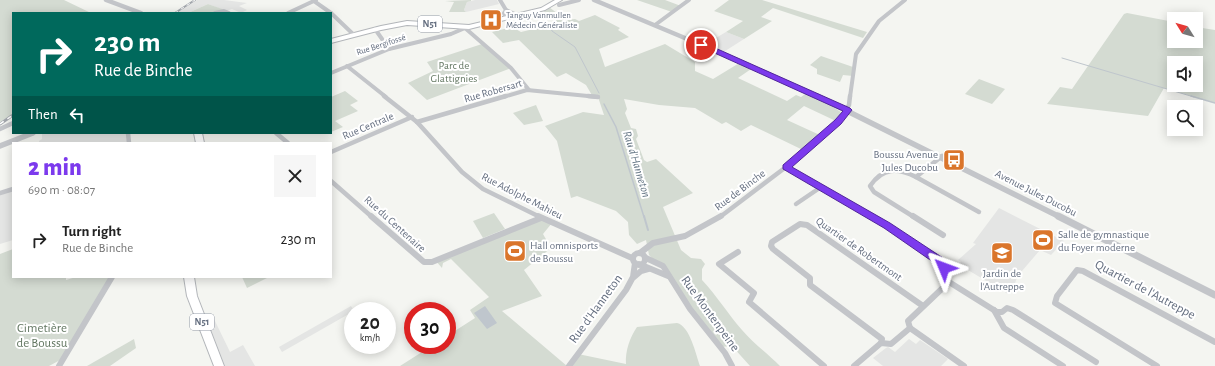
<!DOCTYPE html>
<meta charset="utf-8">
<style>
:root{--surface:#fff;--page:#f6f6f6;--text:#222;--muted:#767676;--accent:#7c3aed}
body{margin:0;font-family:"Alegreya Sans",sans-serif;background:var(--page);color:var(--text);height:100vh;display:flex;flex-direction:column;font-size:15px;white-space:nowrap}
*{box-sizing:border-box;margin:0}
p{font-size:13px;color:var(--muted)}
.icon{flex:none;width:22px;height:22px;fill:none;stroke:currentColor;stroke-width:2;stroke-linecap:round;stroke-linejoin:round}
.map{position:relative;flex:1;overflow:hidden}
.drawer{position:absolute;left:12px;top:142px;width:320px;height:136px;display:flex;flex-direction:column;background:var(--surface);border-radius:0px;box-shadow:0 2px 10px #0003}
.drawer>*{flex:none}
.banner{position:absolute;left:12px;top:12px;width:320px;height:122px;border-radius:0px;box-shadow:0 2px 10px #0003;background:#00695c;color:#fff;overflow:hidden}
.needle{width:26px;rotate:307deg}
.fabs{position:absolute;left:1167px;top:12px;display:grid;gap:8px}
.fabs a{display:grid;place-items:center;width:36px;height:36px;border-radius:0px;background:var(--surface);box-shadow:0 2px 10px #0003;font-size:20px}
.speed{position:absolute;left:344px;top:302px;display:flex;gap:8px;font-size:20px;font-weight:700;text-align:center}
.speed>*{display:grid;place-content:center;width:52px;height:52px;border-radius:50%;background:var(--surface);box-shadow:0 2px 10px #0003;line-height:1}
.speed small{font-size:10px;font-weight:400}
.speed .limit{border:6px solid #d22;background:#fff;color:#111}
.pin{position:absolute;display:grid;place-items:center;width:34px;height:34px;color:#fff;margin:-17px;border:2px solid #fff;border-radius:50%;box-shadow:0 1px 4px #0007}
.me{position:absolute;width:44px;margin:-22px;rotate:314deg;stroke-linejoin:round;filter:drop-shadow(0 0 3px #0008)}
.turn{display:flex;align-items:center;gap:14px;height:84px;padding:0 16px;font-size:18px}
.turn .icon{width:52px;height:52px;stroke-width:2.5}
.turn b{display:block;font-size:28px;line-height:34px}
.then{display:flex;align-items:center;height:38px;padding:0 16px;background:#0003;gap:8px;font-size:15px}
.round{display:grid;place-items:center;flex:none;width:42px;height:42px;border-radius:0px;background:var(--page)}
.headline{display:flex;align-items:center;justify-content:space-between;height:68px;padding:0 16px}
h1{font-size:24px;font-weight:800;line-height:30px;color:var(--accent)}
ul{padding:0;list-style:none}
li{display:flex;align-items:center;gap:12px;height:60px;padding:0 16px}
li div{flex:1}
li b{display:block;font-size:15px}
li em{font-style:normal}
.map>svg:first-child{display:block}
.built{fill:#e4e5e4}
.green{fill:#d4dbd2;fill-rule:evenodd}
.water{fill:#bfc6cd}
.lines{fill:none;stroke-linecap:round;stroke-linejoin:round}
.stream-far2{stroke:#bfc6cd;stroke-width:1}
.stream-far1{stroke:#bfc6cd;stroke-width:1.5}
.stream{stroke:#bfc6cd;stroke-width:2}
.primary-casing{stroke:#b3b6ba;stroke-width:2}
.minor-far2{stroke:#c3c5c9;stroke-width:4}
.minor-far1{stroke:#c3c5c9;stroke-width:4.5}
.minor{stroke:#c3c5c9;stroke-width:6}
.tertiary-far2{stroke:#c3c5c9;stroke-width:4.5}
.tertiary-far1{stroke:#c3c5c9;stroke-width:5.5}
.tertiary{stroke:#c3c5c9;stroke-width:7}
.primary{fill:#fff;fill-rule:evenodd}
.rail-far1-casing{stroke:#a3a7ad;stroke-width:2}
.rail-casing{stroke:#a3a7ad;stroke-width:3}
.rail-far1{stroke:#fff;stroke-width:1;stroke-dasharray:3.5;stroke-linecap:butt}
.rail{stroke:#fff;stroke-width:1.5;stroke-dasharray:4.5;stroke-linecap:butt}
.route{fill:#7c3aed;stroke:#51269a}
.labels{text-anchor:middle;dominant-baseline:central;stroke-width:4;stroke-linejoin:round;paint-order:stroke}
.far-poi-label{font-size:9px;fill:#656f80;stroke:#fff;text-anchor:start}
.far-street-label{font-size:9px;fill:#656f80;stroke:#fff}
.shield{fill:#fff;stroke:#939aa6;stroke-width:1}
.shield-label{font-size:10px;font-weight:bold;fill:#656f80}
.park-label{font-size:11px;fill:#647863;stroke:#fff}
.street-label{font-size:11px;fill:#656f80;stroke:#fff}
.poi-label{font-size:11px;fill:#656f80;stroke:#fff;text-anchor:start}
.water-label{font-size:12px;font-style:italic;fill:#657685;stroke:#fff}
.near-street-label{font-size:13px;fill:#656f80;stroke:#fff}
.near-park-label{font-size:13px;fill:#647863;stroke:#fff}
</style>
<div class="map">
<svg width="1215" height="366" viewBox="0 0 1215 366">
<rect width="100%" height="100%" fill="#f4f5f1"/>
<g class="built">
<polygon points="197,0 224,0 247,3 239,6 247,10 241,13 232,9 226,11 208,4 188,13 177,13"/>
<polygon points="475,0 497,0 499,4 466,12 464,10 467,2"/>
<polygon points="726,32 744,39 722,53 701,45 706,41 709,42"/>
<polygon points="42,133 128,133 129,143 39,143 39,141 42,139"/>
<polygon points="13,189 13,240 0,244 0,193"/>
<polygon points="999,208 1064,241 1051,255 1040,250 1022,271 1016,280 1014,287 1008,294 958,264 961,262 958,260 976,244 973,243"/>
<polygon points="351,306 354,311 282,352 279,347"/>
<polygon points="214,319 230,352 243,345 255,366 219,366 203,325"/>
<polygon points="909,339 916,344 920,340 948,359 941,366 883,366 873,358 886,348 888,347 895,352"/>
</g>
<g class="green">
<polygon points="0,0 64,0 91,13 13,13 13,114 0,122"/>
<polygon points="637,0 665,0 681,6 672,12"/>
<polygon points="729,0 762,0 867,32 863,38 773,8 761,17 772,21 744,39 726,32 743,21 714,11"/>
<polygon points="445,1 471,0 471,1 467,2 464,10 466,12 449,12 454,2"/>
<polygon points="208,4 225,10 213,13 188,13"/>
<path d="M549,7L566,20L575,19L579,21L595,15L620,28L618,30L629,37L599,49L605,67L665,44L695,62V71L713,79L741,62L754,67L738,78L787,101L796,95L801,97L808,92L841,112L838,122L804,106L787,120L822,136L805,151L751,125L741,131L726,122L722,124L695,108L659,105L624,99L627,109L625,113L631,128L636,129L638,136L636,139L644,160L647,162L656,159L693,193L663,207L681,250L691,258L701,259L705,264L702,269V280C717,296 728,314 742,330C753,343 768,354 780,366H750L732,346L720,347L669,276L649,255L646,240L637,244L629,235L628,222L616,211L577,196L571,198L557,141L545,126L583,112L604,115L598,97H593L586,85L566,73L557,77L519,40L503,43L492,32L512,27L521,32L558,23L541,9Z"/>
<path d="M1127,13L1174,22V41H1196V27L1215,30V103L1164,88L1148,116L1047,104L1060,87L1072,89L1124,14ZM1174,63H1196V85H1174Z"/>
<polygon points="482,44 511,68 427,100 408,83 433,71 427,62"/>
<polygon points="821,56 853,67 853,76 843,75 840,82 817,74 817,69 810,65"/>
<polygon points="979,79 1005,89 992,104 965,94"/>
<polygon points="345,91 358,101 350,105 358,111 335,121 343,127 331,132 331,97"/>
<polygon points="536,105 543,121 524,125 513,113"/>
<polygon points="494,213 505,229 483,238 473,221"/>
<polygon points="541,218 552,223 543,234 551,248 524,270 542,296 502,311 567,366 400,366 433,345 447,345 447,336 475,318 470,310 489,297 451,259 443,263 442,268 435,260"/>
<polygon points="13,249 13,277 66,277 66,280 76,277 112,277 64,358 49,366 0,366 0,254"/>
<polygon points="242,277 269,277 247,288"/>
<path d="M677,323C690,326 696,355 700,366H569L578,354L626,364C625,351 630,337 637,327Z"/>
<polygon points="134,339 136,348 110,366 87,366"/>
</g>
<polygon class="water" points="485,306 497,323 487,329 474,313"/>
<g class="lines">
<g class="stream-far2">
<polyline points="551,28 552,31 575,47 599,93"/>
<polyline points="1062,58 1194,97"/>
</g>
<g class="stream-far1">
<polyline points="1191,96 1215,103"/>
<polyline points="604,104 616,127 644,217"/>
</g>
<polyline class="stream" points="644,216 648,230"/>
<g class="primary-casing">
<g id="primary">
<polygon points="555,0 562,0 545,10 469,29 407,25 381,30 331,43 331,39 381,26 407,21 469,25 541,8"/>
<polygon points="194,133 202,133 204,143 196,143"/>
<polygon points="184,277 194,277 197,296 224,366 214,366 187,296"/>
</g>
</g>
<g class="minor-far2">
<polyline points="500,0 506,10 504,13 506,18"/>
<polyline points="314,1 331,13"/>
<polyline points="559,5 579,0"/>
<polyline points="506,10 517,15"/>
<polyline points="215,13 224,11 229,13"/>
<polyline points="288,13 316,0"/>
<polyline points="331,13 353,34"/>
<polyline points="655,25 689,0"/>
<polyline points="375,29 389,49"/>
<polyline points="347,66 386,97"/>
<polyline points="331,73 389,49 451,34 465,28 511,68 529,90"/>
<polyline points="503,97 527,90 598,97"/>
<polyline points="850,97 856,54 879,21 905,0"/>
</g>
<g class="minor-far1">
<polyline points="384,96 417,122 462,172 483,189 540,217"/>
<polyline points="588,96 598,97"/>
<polyline points="417,122 506,96"/>
<polyline points="0,129 13,123"/>
<polyline points="128,133 129,143"/>
<polyline points="276,133 288,143"/>
<polyline points="331,152 412,117"/>
<polyline points="786,167 874,217"/>
<polyline points="916,177 979,212"/>
<polyline points="331,181 372,217"/>
<polyline points="0,193 13,189"/>
<polyline points="796,204 821,187"/>
<polyline points="720,217 786,167 838,122 849,105 850,96"/>
<path d="M914,217L874,192L870,186C883,167 898,168 916,177L942,156"/>
</g>
<g class="minor">
<polyline points="371,216 424,262 432,262 541,218"/>
<polyline points="538,216 632,258"/>
<polyline points="913,216 943,235"/>
<polyline points="738,252 719,264 754,293 749,302 824,366"/>
<circle cx="639" cy="259" r="6"/>
<polyline points="640,253 653,243 685,236 721,216"/>
<polyline points="646,258 663,266 690,309 725,353 732,366"/>
<polyline points="639,264 668,276"/>
<polyline points="634,277 641,271 648,269"/>
<polyline points="949,282 997,312 1002,312 1007,308 1013,310 1096,362"/>
<polyline points="994,310 1004,328 1063,366"/>
<polyline points="910,328 964,366"/>
<polyline points="881,343 882,339 810,285 810,278 773,249 771,246 772,242 800,224 807,225 923,306"/>
<polyline points="59,366 112,277"/>
<polyline points="569,366 626,290 633,277 635,263"/>
<polyline points="854,366 881,343 891,344 910,328 908,321 949,282 939,261 872,216"/>
<polyline points="1157,366 1055,303 1057,296 1077,270 1083,271 1215,342"/>
</g>
<g class="tertiary-far2">
<polyline points="106,0 141,13"/>
<polyline points="594,0 735,59 819,97"/>
</g>
<g class="tertiary-far1">
<polyline points="817,96 1060,217"/>
<polyline points="0,146 33,133"/>
</g>
<polyline class="tertiary" points="1058,216 1215,295"/>
<use href="#primary" class="primary"/>
<g class="rail-far1-casing">
<polyline id="rail-far1" points="175,13 195,0"/>
</g>
<g class="rail-casing">
<polyline id="rail" points="0,124 13,115"/>
</g>
<use href="#rail-far1" class="rail-far1"/>
<use href="#rail" class="rail"/>
</g>
<polygon class="route" points="699,43 704,43 850,108 852,110 841,124 792,167 890,223 943,258 949,268 947,271 940,271 936,264 884,228 783,169 783,165 835,120 843,111 699,46"/>
<defs>
<g id="hospital-square" transform="scale(1.15)"><rect x="-9" y="-9" width="18" height="18" rx="4" fill="#da752b" stroke="#fff"/><path d="M-5-5h3v3.5h4V-5h3V5h-3V1.5h-4V5h-3Z" fill="#fff"/></g>
<g id="bus-square" transform="scale(1.15)"><rect x="-9" y="-9" width="18" height="18" rx="4" fill="#da752b" stroke="#fff"/><path d="M-5-6H5V4H4V6H2V4H-2V6H-4V4H-5ZM-3.5-4V0h7V-4ZM-3.5 1.2v1.5H-2V1.2ZM2 1.2v1.5H3.5V1.2Z" fill="#fff"/></g>
<g id="stadium-square" transform="scale(1.15)"><rect x="-9" y="-9" width="18" height="18" rx="4" fill="#da752b" stroke="#fff"/><path d="M0-5a6.5 5 0 1 0 0 10a6.5 5 0 1 0 0-10ZM-3.5-1.8h7v3.6h-7Z" fill="#fff"/></g>
<g id="school-square" transform="scale(1.15)"><rect x="-9" y="-9" width="18" height="18" rx="4" fill="#da752b" stroke="#fff"/><path d="M0-5L7-2L0 1L-7-2ZM-4 1L0 2.5L4 1V4Q0 6-4 4Z" fill="#fff"/></g>
</defs>
<g fill-rule="evenodd">
<use href="#hospital-square" x="491" y="20"/>
<use href="#bus-square" x="954" y="160"/>
<use href="#stadium-square" x="1043" y="240"/>
<use href="#stadium-square" x="515" y="251"/>
<use href="#school-square" x="1002" y="253"/>
</g>
<g class="labels">
<g class="far-poi-label">
<text x="506" y="15">Tanguy Vanmullen<tspan x="506" dy="10">Médecin Généraliste</tspan></text>
</g>
<g class="far-street-label">
<text transform="translate(381 45) rotate(-18)">Rue Bergifossé</text>
</g>
<g class="shield">
<rect x="418" y="16" width="24" height="16" rx="3"/>
<rect x="190" y="314" width="24" height="16" rx="3"/>
</g>
<g class="shield-label">
<text x="430" y="24">N51</text>
<text x="202" y="322">N51</text>
</g>
<g class="park-label">
<text x="454" y="65">Parc de<tspan x="454" dy="13">Glattignies</tspan></text>
</g>
<g class="street-label">
<text transform="translate(493 91) rotate(-16)">Rue Robersart</text>
<text transform="translate(368 126) rotate(-23)">Rue Centrale</text>
<text transform="translate(740 190) rotate(-37)">Rue de Binche</text>
<text transform="translate(1036 193) rotate(27)">Avenue Jules Ducobu</text>
<text transform="translate(522 196) rotate(27)">Rue Adolphe Mahieu</text>
<text transform="translate(395 224) rotate(42)">Rue du Centenaire</text>
<text transform="translate(859 249) rotate(35)">Quartier de Robertmont</text>
</g>
<g class="poi-label">
<text x="938" y="154" text-anchor="end">Boussu Avenue<tspan x="938" dy="13">Jules Ducobu</tspan></text>
<text x="1058" y="234">Salle de gymnastique<tspan x="1058" dy="13">du Foyer moderne</tspan></text>
<text x="530" y="245">Hall omnisports<tspan x="530" dy="13">de Boussu</tspan></text>
<text x="1002" y="273" text-anchor="middle">Jardin de<tspan x="1002" dy="13">l'Autreppe</tspan></text>
</g>
<g class="water-label">
<text transform="translate(637 164) rotate(73)">Rau d'Hanneton</text>
</g>
<g class="near-street-label">
<text transform="translate(1145 290) rotate(28)">Quartier de l'Autreppe</text>
<text transform="translate(596 309) rotate(-54)">Rue d'Hanneton</text>
<text transform="translate(710 314) rotate(54)">Rue Montenpeine</text>
</g>
<g class="near-park-label">
<text x="42" y="328">Cimetière<tspan x="42" dy="15">de Boussu</tspan></text>
</g>
</g>
</svg>
<div class="fabs">
<a><svg class="needle" viewBox="-14 -14 28 28"><path d="M0-13l5 13h-10z" fill="#e53935"/><path d="M0 13l5-13h-10z" fill="#767676"/></svg></a>
<a><svg class="icon" aria-label="sound" viewBox="0 0 24 24"><path d="M4 9h4l5-4v14l-5-4H4zM17 9q2 3 0 6"/></svg></a>
<a><svg class="icon" aria-label="search" viewBox="0 0 24 24"><circle cx="10" cy="10" r="6"/><path d="M15 15l6 6"/></svg></a>
</div>
<div class="speed"><div>20<small>km/h</small></div><div class="limit">30</div></div>
<div class="pin" style="left:701px;top:45px;background:#d93025"><svg class="icon" aria-label="arrive" viewBox="0 0 24 24"><path d="M6 21V4h12l-3 4 3 4H6"/></svg></div>
<svg class="me" style="left:944px;top:268px" viewBox="-20 -20 40 40"><path d="M0-17L14 15 0 8-14 15z" fill="#7c3aed" stroke="#fff" stroke-width="4"/></svg>
<div class="banner">
<div class="turn"><svg class="icon" aria-label="right" viewBox="0 0 24 24"><path d="M7 20v-9h11M14 6l5 5-5 5"/></svg><div><b>230 m</b>Rue de Binche</div></div>
<div class="then">Then<svg class="icon" aria-label="left" viewBox="0 0 24 24"><path d="M17 20v-9H6M10 6l-5 5 5 5"/></svg></div>
</div>
<section class="drawer">
<div class="headline"><div><h1>2 min</h1><p>690 m · 08:07</p></div><a class="round"><svg class="icon" aria-label="close" viewBox="0 0 24 24"><path d="M6 6l12 12M18 6L6 18"/></svg></a></div>
<ul>
<li><svg class="icon" aria-label="right" viewBox="0 0 24 24"><path d="M7 20v-9h11M14 6l5 5-5 5"/></svg><div><b>Turn right</b><p>Rue de Binche</p></div><em>230 m</em></li>
</ul>
</section>
</div>
